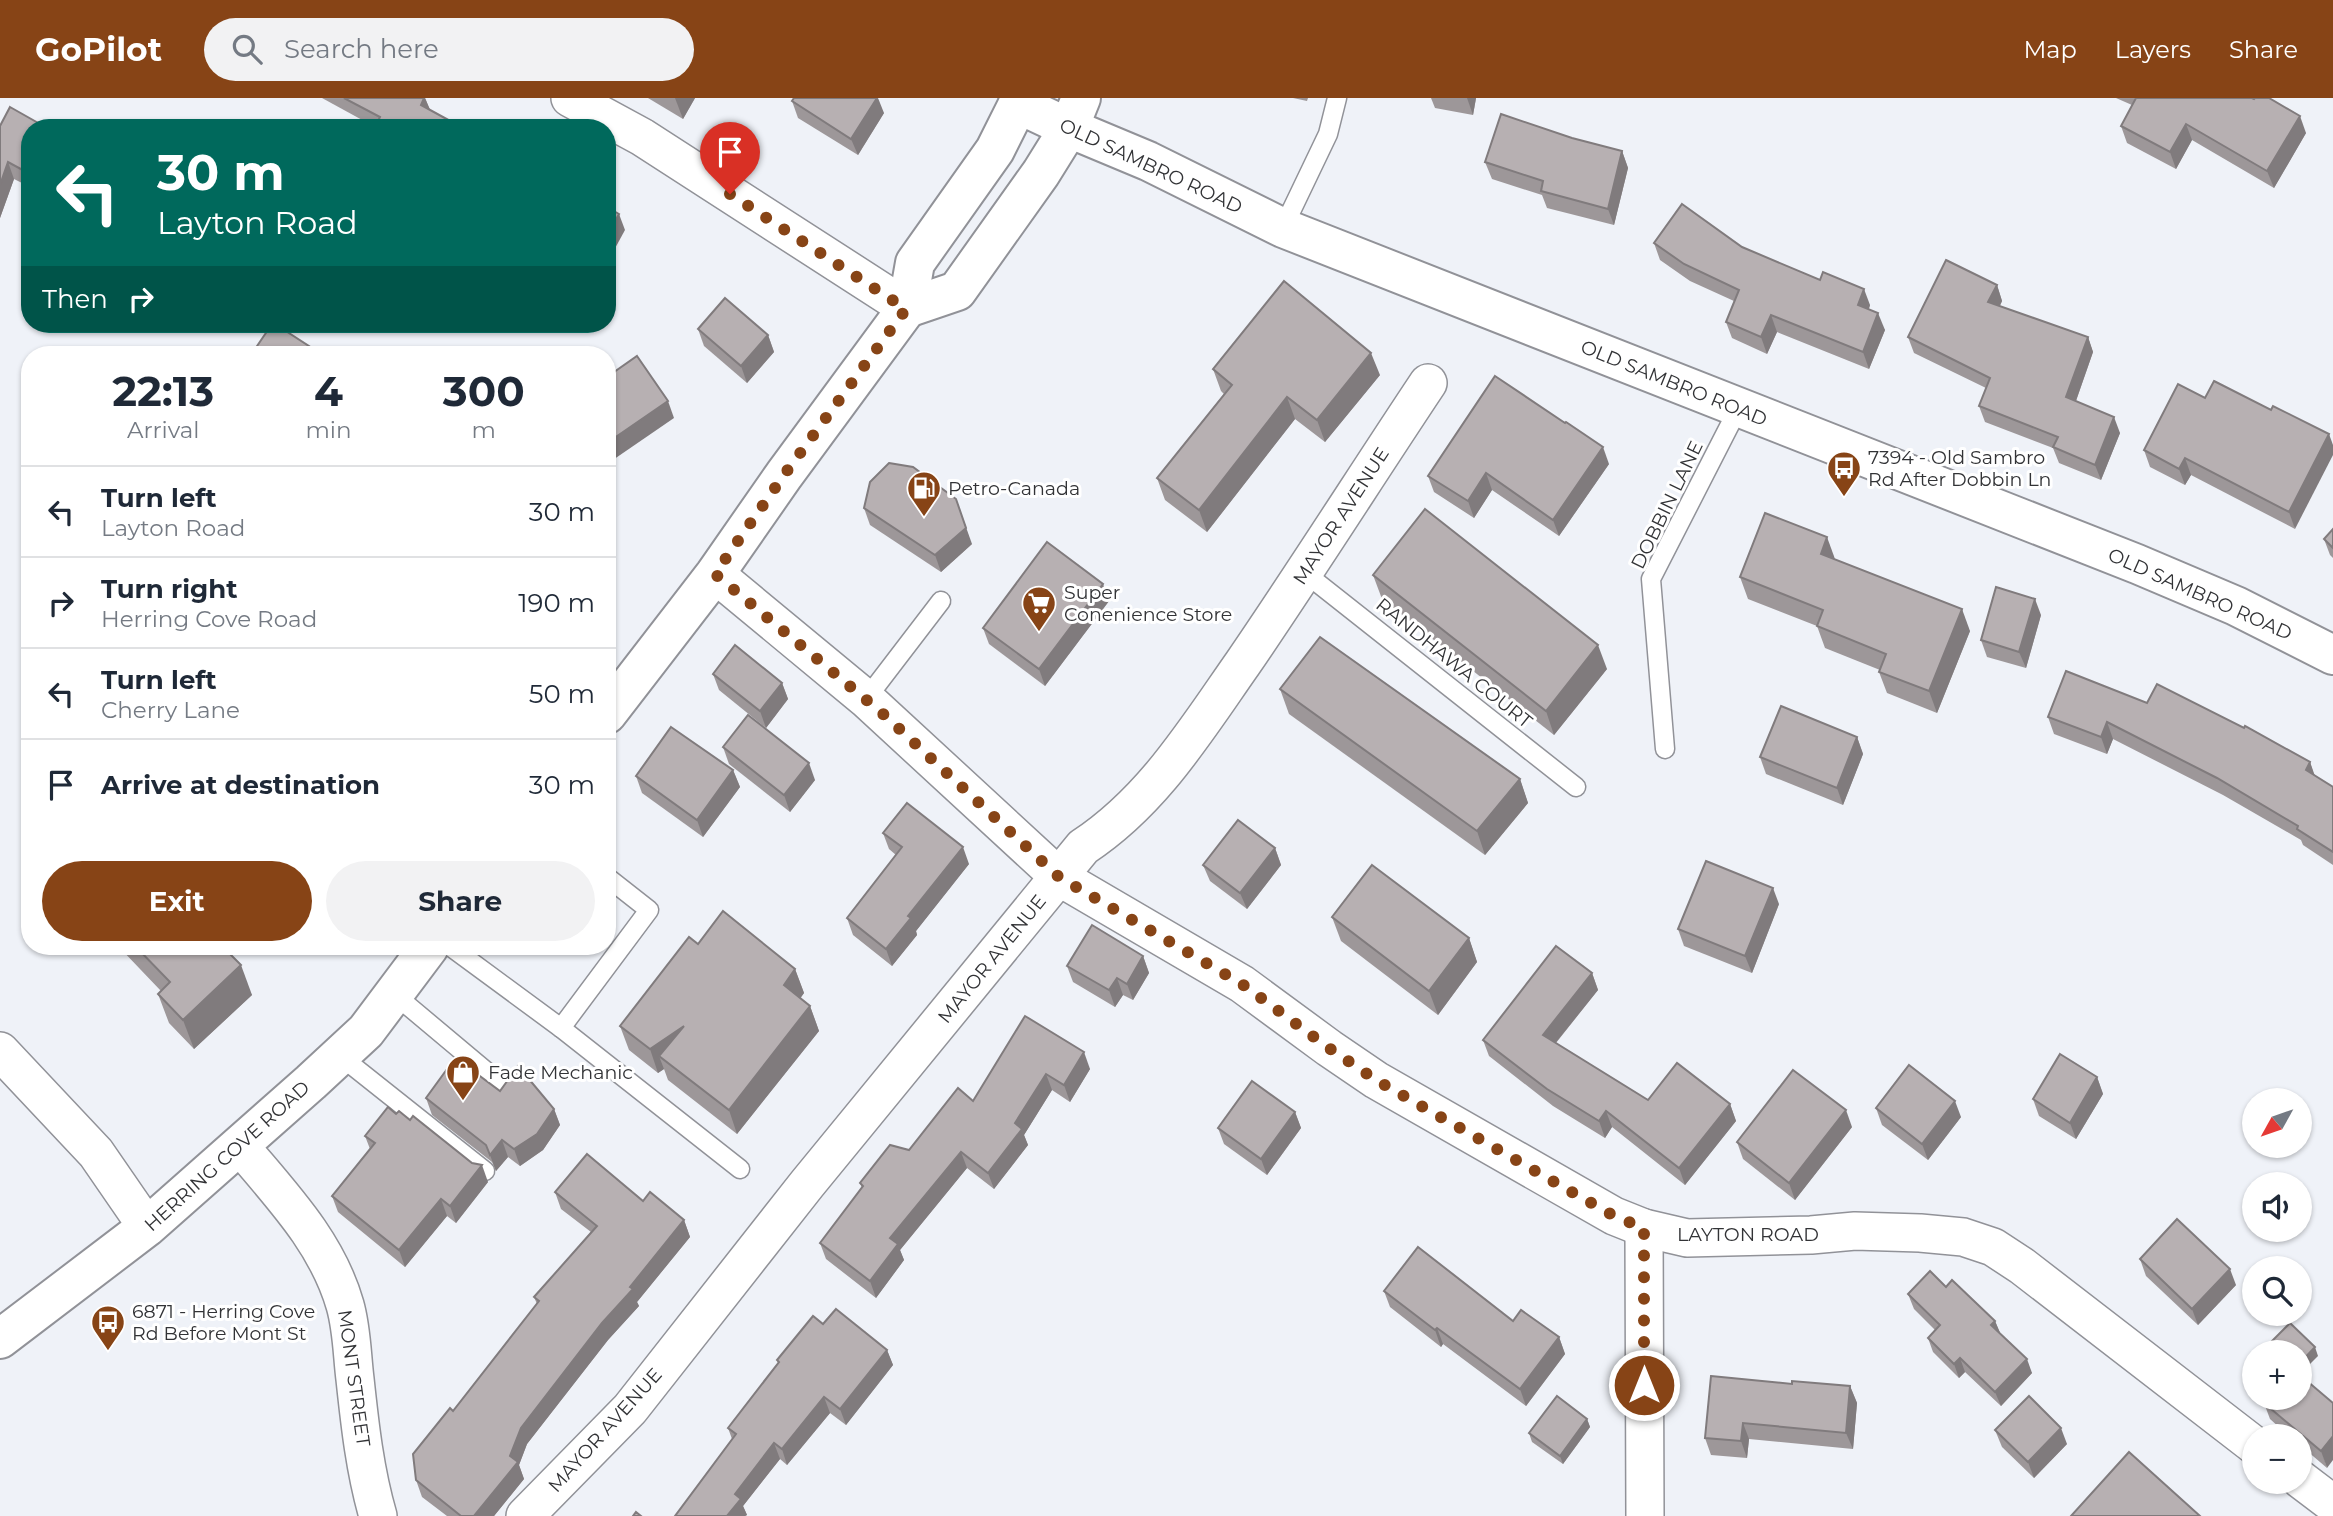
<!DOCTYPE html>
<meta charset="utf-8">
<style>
:root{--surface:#fff;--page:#f2f2f3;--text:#1f2937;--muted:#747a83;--line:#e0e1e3;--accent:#874416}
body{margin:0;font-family:Montserrat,sans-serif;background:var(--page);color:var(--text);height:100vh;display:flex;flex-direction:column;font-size:26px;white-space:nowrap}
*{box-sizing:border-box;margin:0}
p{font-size:23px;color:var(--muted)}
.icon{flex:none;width:38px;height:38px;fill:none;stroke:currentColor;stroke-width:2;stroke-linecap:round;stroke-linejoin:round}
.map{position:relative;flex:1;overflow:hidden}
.sheet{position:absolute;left:21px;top:248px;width:595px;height:609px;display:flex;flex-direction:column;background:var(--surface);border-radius:28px;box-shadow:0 2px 5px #0004}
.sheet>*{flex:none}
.top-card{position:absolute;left:21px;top:21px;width:595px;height:214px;border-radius:28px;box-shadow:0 2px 5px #0004;background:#00695c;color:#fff;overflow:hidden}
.needle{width:46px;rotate:230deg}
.controls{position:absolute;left:2242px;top:990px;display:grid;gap:14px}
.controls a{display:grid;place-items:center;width:70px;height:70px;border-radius:50%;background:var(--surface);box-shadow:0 2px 5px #0004;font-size:35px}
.pin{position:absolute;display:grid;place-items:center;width:60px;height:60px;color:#fff;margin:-72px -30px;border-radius:50% 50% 50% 0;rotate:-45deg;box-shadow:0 0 7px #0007}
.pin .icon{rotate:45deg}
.me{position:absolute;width:77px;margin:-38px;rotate:0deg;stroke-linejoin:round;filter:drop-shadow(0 0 5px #0008)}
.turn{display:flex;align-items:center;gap:24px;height:147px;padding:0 21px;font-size:32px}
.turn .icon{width:91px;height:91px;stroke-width:2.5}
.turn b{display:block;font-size:49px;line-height:60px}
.then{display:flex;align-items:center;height:66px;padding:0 21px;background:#0003;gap:14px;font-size:26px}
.eta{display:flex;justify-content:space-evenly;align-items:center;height:119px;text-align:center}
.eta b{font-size:42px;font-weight:700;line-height:49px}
.button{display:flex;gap:14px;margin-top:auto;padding:14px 21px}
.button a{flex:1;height:80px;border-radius:42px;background:var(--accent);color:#fff;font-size:28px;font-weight:700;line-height:80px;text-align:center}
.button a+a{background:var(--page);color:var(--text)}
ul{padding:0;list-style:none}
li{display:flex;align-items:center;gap:21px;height:91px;padding:0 21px;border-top:2px solid var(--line)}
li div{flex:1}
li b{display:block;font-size:26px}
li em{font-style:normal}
header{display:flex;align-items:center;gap:42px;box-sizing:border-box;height:98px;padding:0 35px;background:var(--accent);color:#fff}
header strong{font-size:33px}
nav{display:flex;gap:38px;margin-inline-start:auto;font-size:24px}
.search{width:490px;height:63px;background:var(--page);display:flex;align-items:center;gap:18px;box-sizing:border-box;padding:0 24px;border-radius:38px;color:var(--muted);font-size:26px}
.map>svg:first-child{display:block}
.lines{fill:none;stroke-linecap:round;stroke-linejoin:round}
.service-casing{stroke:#919298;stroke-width:21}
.minor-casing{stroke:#919298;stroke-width:40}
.secondary-casing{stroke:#919298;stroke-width:42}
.service{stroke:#fff;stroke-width:18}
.minor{stroke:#fff;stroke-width:37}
.secondary{stroke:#fff;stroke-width:38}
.wall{fill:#9d9799}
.shaded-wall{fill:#807b7d}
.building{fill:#b7b0b2;stroke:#807b7d;stroke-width:2}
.route{stroke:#874416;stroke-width:12;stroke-dasharray:0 21.6}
.labels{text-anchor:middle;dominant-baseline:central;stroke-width:6;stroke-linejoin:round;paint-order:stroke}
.street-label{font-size:19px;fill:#323336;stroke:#fff}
.poi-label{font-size:19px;fill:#323336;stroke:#fff;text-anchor:start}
</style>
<header>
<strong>GoPilot</strong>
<div class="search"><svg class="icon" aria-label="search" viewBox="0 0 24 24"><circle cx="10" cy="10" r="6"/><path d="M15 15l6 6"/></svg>Search here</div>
<nav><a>Map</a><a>Layers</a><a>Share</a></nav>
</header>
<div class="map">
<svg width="2333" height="1418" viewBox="0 0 2333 1418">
<rect width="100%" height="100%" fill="#eff2f8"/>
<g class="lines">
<g class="service-casing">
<g id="service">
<polyline points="1283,130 1328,36 1337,0"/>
<polyline points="1305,475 1576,689"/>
<polyline points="866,601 941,503"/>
<polyline points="1665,651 1651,481 1738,311"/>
<polyline points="451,849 561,930 740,1071"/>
<polyline points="394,896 505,989"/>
<polyline points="561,930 649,812 607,779"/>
<polyline points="339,957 485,1073"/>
</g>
</g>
<g class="minor-casing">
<g id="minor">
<polyline points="570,0 642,39 907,210"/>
<polyline points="715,476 866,601 1059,779 1242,886 1329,950 1376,982 1614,1118 1644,1130 1687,1140 1811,1137 1855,1133 1920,1135 1963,1139 1993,1149 2022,1168 2254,1347"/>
<polyline points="0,953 96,1055 147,1129"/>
<path d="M240,1048C281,1097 327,1144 345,1207C352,1231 352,1257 355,1281C360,1328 365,1373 378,1418"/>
<polyline points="1644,1130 1645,1418"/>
<polyline points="2300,1381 2333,1406"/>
<path d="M525,1418L630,1311L807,1086L1083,749C1153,703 1196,632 1243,565C1306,473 1366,378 1428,285"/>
</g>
</g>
<g class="secondary-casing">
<g id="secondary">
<polyline points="1018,6 1069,30 1148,63 1283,130 2137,466 2236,508 2333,557"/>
<polyline points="907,210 957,193 1041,75 1069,30 1081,0"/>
<polyline points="607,616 715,476 784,377 907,210 915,165 995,52 1021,0"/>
<polyline points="0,1241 147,1129 311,984 366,933 429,849"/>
</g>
</g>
<use href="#service" class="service"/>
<use href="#minor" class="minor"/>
<use href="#secondary" class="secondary"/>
</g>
<g class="wall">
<polygon points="322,0 425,0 430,12 375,29"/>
<polygon points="648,0 695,0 683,21"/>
<polygon points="1293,0 1308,0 1307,3"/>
<polygon points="1431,0 1476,0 1473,17 1435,10"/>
<polygon points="2116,0 2252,0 2306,35 2274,90 2192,42 2176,71 2127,45 2121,28 2132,7"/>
<polygon points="792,3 884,15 858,57 798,20"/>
<polygon points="0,28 30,30 30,89 14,81 0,120"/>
<polygon points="1572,40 1622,53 1628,70 1614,127 1547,110 1542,97 1492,81 1485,64"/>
<polygon points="1654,145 1742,149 1870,207 1869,211 1885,232 1869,271 1777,234 1767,256 1732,240 1726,224 1734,203 1690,183 1660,162"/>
<polygon points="1997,187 2002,203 2000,208 2088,239 2093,254 2076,303 2120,335 2101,382 2059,365 2053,350 1985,324 1979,308 1986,290 1914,255 1908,239"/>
<polygon points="698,231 768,237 774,254 747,285 704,248"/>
<polygon points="1213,271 1380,277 1325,344 1295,321 1207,434 1165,402 1157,380 1224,296 1221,293"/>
<polygon points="2205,300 2271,312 2295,431 2191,377 2185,387 2150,369 2144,352"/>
<polygon points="1609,366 1559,438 1492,392 1474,420 1434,394 1428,378"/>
<polygon points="864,410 972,446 941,474 870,427"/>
<polygon points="2333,431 2333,460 2330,457 2324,441"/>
<polygon points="1835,461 1970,533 1937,615 1887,595 1879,574 1880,572 1825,550 1817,528 1748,501 1740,479"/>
<polygon points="1373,477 1607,571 1554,637 1382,501"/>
<polygon points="1109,503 1045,588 989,546 983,530"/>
<polygon points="2041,517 2026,570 1987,559 1981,542"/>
<polygon points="713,576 782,585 788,601 766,630 719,592"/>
<polygon points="1280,591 1520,681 1528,705 1485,757 1289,616"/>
<polygon points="2147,605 2310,664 2314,677 2333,689 2333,767 2303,747 2301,742 2223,697 2113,641 2107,656 2054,636 2048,619"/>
<polygon points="1857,639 1863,656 1843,707 1766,676 1760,659"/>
<polygon points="723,649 815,682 790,714 729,666"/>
<polygon points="733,672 740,689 703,739 642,695 636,678"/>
<polygon points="883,735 969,766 916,833 917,837 892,868 853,837 847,820 896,757 889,751"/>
<polygon points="1275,750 1281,767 1247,811 1210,783 1203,767"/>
<polygon points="1779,806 1752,875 1684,848 1678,831"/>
<polygon points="1332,819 1469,840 1477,864 1438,917 1341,843"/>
<polygon points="698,846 795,871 804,895 800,900 810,908 819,933 737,1036 668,982 664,971 658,975 629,952 620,928"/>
<polygon points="119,849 227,849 225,851 252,897 194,951 169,925 158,896 161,893"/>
<polygon points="1143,858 1149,875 1133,902 1123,897 1115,909 1073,884 1067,868"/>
<polygon points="1592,875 1598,892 1556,945 1648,1002 1730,1006 1736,1023 1685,1087 1612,1029 1605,1040 1553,1008 1489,958 1483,942"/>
<polygon points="1025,918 1090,971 1070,1004 1052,992 1024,1037 1028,1047 994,1091 967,1070 900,1152 904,1162 876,1200 826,1161 820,1145 862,1090 860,1085 909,1052 973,1003"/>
<polygon points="463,970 500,993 554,1011 560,1027 543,1052 520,1068 508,1059 496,1073 492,1064 432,1017 426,1000"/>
<polygon points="2097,979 2103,996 2076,1041 2039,1018 2033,1001"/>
<polygon points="1876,1010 1961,1019 1928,1062 1882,1027"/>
<polygon points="1295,1014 1301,1030 1267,1077 1224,1046 1218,1030"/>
<polygon points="396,1016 410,1022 488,1084 456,1125 447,1118 405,1169 338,1114 332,1098 370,1051 365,1038"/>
<polygon points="1852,1029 1795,1102 1743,1061 1737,1044"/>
<polygon points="555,1094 643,1103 684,1122 690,1139 637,1204 639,1208 608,1242 527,1346 519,1367 524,1381 494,1418 447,1418 422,1399 416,1382 453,1313 537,1206 534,1199 591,1134 561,1111"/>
<polygon points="2140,1161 2236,1187 2198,1227 2146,1178"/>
<polygon points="1946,1189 1995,1223 2000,1235 2032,1275 2001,1308 1965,1274 1959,1280 1933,1254 1928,1240 1935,1232 1914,1211 1908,1196"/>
<polygon points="1384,1193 1513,1223 1559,1239 1565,1256 1526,1308 1443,1246 1441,1249 1390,1209"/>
<polygon points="823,1226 887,1252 893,1267 846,1327 830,1315 787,1367 780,1361 743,1408 747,1417 745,1418 675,1418 732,1341 728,1330 778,1265 777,1262"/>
<polygon points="2300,1277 2327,1370 2300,1347 2300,1339 2290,1339 2270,1321 2264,1305"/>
<polygon points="1792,1286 1850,1288 1857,1305 1853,1351 1749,1341 1747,1360 1711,1357 1705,1340"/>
<polygon points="1587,1321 1590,1329 1563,1366 1532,1344 1529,1335"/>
<polygon points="1995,1332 2067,1346 2034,1380 2002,1349"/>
</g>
<g class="shaded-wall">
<polygon points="424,0 425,0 431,14 421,7"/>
<polygon points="675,0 695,0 683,21"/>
<polygon points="877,0 878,0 884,15 858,57 851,41"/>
<polygon points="1467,0 1476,0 1473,17"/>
<polygon points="2300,18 2306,35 2274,90 2267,73"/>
<polygon points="2186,26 2192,42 2176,71 2170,54"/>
<polygon points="1622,53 1628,70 1614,127 1608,111"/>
<polygon points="8,64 14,81 0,120 0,87"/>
<polygon points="619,116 625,132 607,165 607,138"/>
<polygon points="1997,187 2002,203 1994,219 1988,204"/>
<polygon points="1864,191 1870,207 1864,224 1858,207"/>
<polygon points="1878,215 1885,232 1869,271 1863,254"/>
<polygon points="1771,217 1777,234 1767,256 1761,239"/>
<polygon points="768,237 774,254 747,285 741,268"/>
<polygon points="2088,239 2093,254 2072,314 2066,299"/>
<polygon points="1371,255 1380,277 1325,344 1317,322"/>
<polygon points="1287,299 1295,321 1207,434 1199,412"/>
<polygon points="668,303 674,320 607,366 607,345"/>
<polygon points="2114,319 2120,335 2101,382 2095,367"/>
<polygon points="2329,336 2333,347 2333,357 2295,431 2289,414"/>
<polygon points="1603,349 1609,366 1559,438 1553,422"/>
<polygon points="2185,360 2191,377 2185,387 2179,371"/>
<polygon points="1486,375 1492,392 1474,420 1468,403"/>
<polygon points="956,401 972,446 941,474 935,457"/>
<polygon points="1827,439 1835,461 1821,456"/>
<polygon points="1103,486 1109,503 1045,588 1039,571"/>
<polygon points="2035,501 2041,517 2026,570 2019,554"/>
<polygon points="1962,511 1970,533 1937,615 1929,593"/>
<polygon points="1598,547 1607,571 1554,637 1546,613"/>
<polygon points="782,585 788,601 766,630 760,613"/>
<polygon points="2107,624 2113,641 2107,656 2101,639"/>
<polygon points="1857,639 1863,656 1843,707 1837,690"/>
<polygon points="2310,664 2316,681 2306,672"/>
<polygon points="809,665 815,682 790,714 784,697"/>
<polygon points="733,672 740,689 703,739 697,722"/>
<polygon points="1520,681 1528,705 1485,757 1477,733"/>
<polygon points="963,749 969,766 916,833 917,837 892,868 886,851 908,818"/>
<polygon points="1275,750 1281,767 1247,811 1240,795"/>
<polygon points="1773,790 1779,806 1752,875 1745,858"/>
<polygon points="1469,840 1477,864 1438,917 1429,893"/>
<polygon points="1143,858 1149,875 1133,902 1127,886"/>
<polygon points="241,867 252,897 194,951 183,922"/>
<polygon points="795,871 804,895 793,911 784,887"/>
<polygon points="1592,875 1598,892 1549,953 1543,937"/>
<polygon points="1117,880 1123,897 1115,909 1109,892"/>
<polygon points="810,908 819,933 737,1036 729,1012"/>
<polygon points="684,928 659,958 664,971 658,975 650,951"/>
<polygon points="1084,954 1090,971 1070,1004 1064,987"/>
<polygon points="1046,976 1052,992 1024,1037 1028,1047 994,1091 988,1075 1015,1025"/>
<polygon points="2097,979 2103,996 2076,1041 2070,1025"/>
<polygon points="1955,1003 1961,1019 1928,1062 1922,1046"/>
<polygon points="1730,1006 1736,1023 1685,1087 1679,1070"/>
<polygon points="554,1011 560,1027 543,1052 520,1068 514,1051"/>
<polygon points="1846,1012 1852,1029 1795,1102 1789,1085"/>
<polygon points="1606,1013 1612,1029 1605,1040 1599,1023"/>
<polygon points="1295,1014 1301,1030 1267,1077 1261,1061"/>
<polygon points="502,1042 508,1059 496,1073 490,1057"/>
<polygon points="961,1054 967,1070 900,1152 904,1162 876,1200 870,1183 890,1140"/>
<polygon points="482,1067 488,1084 456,1125 450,1108"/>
<polygon points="441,1101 447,1118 405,1169 399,1152"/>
<polygon points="684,1122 690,1139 637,1204 639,1208 608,1242 527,1346 519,1367 524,1381 494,1418 474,1418 510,1358 521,1330 630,1189"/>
<polygon points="2230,1171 2236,1187 2198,1227 2192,1211"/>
<polygon points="1995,1223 2001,1237 1991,1227"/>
<polygon points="1437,1230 1443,1246 1441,1249 1435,1232"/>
<polygon points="1559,1239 1565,1256 1526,1308 1520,1291"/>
<polygon points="2315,1249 2318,1258 2300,1276 2300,1265"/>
<polygon points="887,1252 893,1267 846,1327 840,1311"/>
<polygon points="1960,1260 1965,1274 1959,1280 1954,1266"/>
<polygon points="2027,1261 2032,1275 2001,1308 1995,1294"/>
<polygon points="1850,1288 1857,1305 1853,1351 1846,1335"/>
<polygon points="824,1299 830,1315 787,1367 782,1351"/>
<polygon points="1587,1321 1590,1329 1563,1366 1560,1358"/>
<polygon points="1743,1325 1749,1341 1747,1360 1741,1343"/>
<polygon points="2061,1330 2067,1346 2034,1380 2028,1364"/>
<polygon points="2333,1338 2333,1362 2327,1370 2321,1353"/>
<polygon points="774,1345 780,1361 743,1408 747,1417 745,1418 727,1418 735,1396"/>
</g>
<g class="building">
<polygon points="344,0 424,0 421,7 463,30 375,30 375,29 380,19"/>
<polygon points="794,0 877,0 851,41 792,3"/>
<polygon points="2136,0 2252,0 2254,1 2255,0 2269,0 2300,18 2267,73 2186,26 2170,54 2121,28"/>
<polygon points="10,9 47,30 30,30 30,76 8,64 0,87 0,28"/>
<polygon points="1501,16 1572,40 1622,53 1608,111 1541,93 1543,83 1485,64"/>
<polygon points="1682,106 1742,149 1820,182 1823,174 1864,191 1858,207 1878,215 1863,254 1771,217 1761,239 1726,224 1739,192 1684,166 1654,145"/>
<polygon points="607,109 619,116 607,138"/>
<polygon points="1946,162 1997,187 1988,204 2088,239 2066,299 2114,319 2095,367 2053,349 2058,339 1979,308 1990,280 1908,239"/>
<polygon points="1284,183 1371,255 1317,322 1287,299 1199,412 1157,380 1232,287 1213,271"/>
<polygon points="725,200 768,237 741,268 698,231"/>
<polygon points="272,226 275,226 318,254 317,257 251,257"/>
<polygon points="637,258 668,303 607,345 607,279"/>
<polygon points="1495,278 1565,325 1566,324 1603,349 1553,422 1486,375 1468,403 1428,378"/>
<polygon points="2214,283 2271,312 2273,308 2329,336 2289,414 2185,360 2179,371 2144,352 2178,286 2205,300"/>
<polygon points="889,365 913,369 956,401 966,430 935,457 864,410 870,384"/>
<polygon points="1425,411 1598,547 1546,613 1373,477"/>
<polygon points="1765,415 1827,439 1821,456 1962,511 1929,593 1879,574 1886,556 1817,528 1823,512 1740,479"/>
<polygon points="2333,431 2333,450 2324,441"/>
<polygon points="1047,444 1103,486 1039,571 983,530"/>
<polygon points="1996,489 2035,501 2019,554 1981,542"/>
<polygon points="1320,539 1520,681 1477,733 1280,591"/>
<polygon points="735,547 782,585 760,613 713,576"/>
<polygon points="2066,573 2147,605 2157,586 2244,630 2245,628 2310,664 2306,672 2333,689 2333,754 2297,731 2298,728 2217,680 2107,624 2101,639 2048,619"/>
<polygon points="1781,608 1857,639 1837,690 1760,659"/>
<polygon points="748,617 809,665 784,697 723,649"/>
<polygon points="671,629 733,672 697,722 636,678"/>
<polygon points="907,705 963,749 908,818 911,820 886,851 847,820 902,749 883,735"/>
<polygon points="1238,722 1275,750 1240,795 1203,767"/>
<polygon points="1706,763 1773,790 1745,858 1678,831"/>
<polygon points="1372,767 1469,840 1429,893 1332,819"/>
<polygon points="723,813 795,871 784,887 810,908 729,1012 659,958 684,928 650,951 620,928 689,839 698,846"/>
<polygon points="1092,827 1143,858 1127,886 1117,880 1109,892 1067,868"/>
<polygon points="1556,848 1592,875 1543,937 1648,1002 1677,965 1730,1006 1679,1070 1606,1013 1599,1023 1547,991 1483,942"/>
<polygon points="136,849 223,849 241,867 183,922 158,896 170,884"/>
<polygon points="1025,918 1084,954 1064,987 1046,976 1015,1025 1022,1031 988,1075 961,1054 890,1140 898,1146 870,1183 820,1145 863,1088 860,1085 890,1047 909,1052 958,990 973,1003"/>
<polygon points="2060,956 2097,979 2070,1025 2033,1001"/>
<polygon points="453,963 463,970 465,967 500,993 518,968 554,1011 537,1036 514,1051 502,1042 490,1057 486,1047 426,1000"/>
<polygon points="1909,967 1955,1003 1922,1046 1876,1010"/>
<polygon points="1793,972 1846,1012 1789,1085 1737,1044"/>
<polygon points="1252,983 1295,1014 1261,1061 1218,1030"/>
<polygon points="388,1009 396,1016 399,1013 410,1022 413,1018 472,1065 482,1067 450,1108 441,1101 399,1152 332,1098 375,1045 365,1038"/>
<polygon points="587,1056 643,1103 650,1094 684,1122 630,1189 633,1191 602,1225 521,1330 510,1358 518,1364 474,1418 461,1418 416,1382 413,1356 450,1310 453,1313 539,1203 534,1199 597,1128 555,1094"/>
<polygon points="2177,1121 2230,1171 2192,1211 2140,1161"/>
<polygon points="1418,1149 1513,1223 1521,1212 1559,1239 1520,1291 1437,1230 1435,1232 1384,1193"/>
<polygon points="1930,1173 1946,1189 1952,1182 1995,1223 1991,1227 2027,1261 1995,1294 1960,1260 1954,1266 1928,1240 1940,1227 1908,1196"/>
<polygon points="836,1211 887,1252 840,1311 824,1299 782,1351 774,1345 735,1396 741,1401 727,1418 675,1418 736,1336 728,1330 779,1264 777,1262 813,1218 823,1226"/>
<polygon points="2290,1225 2315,1249 2300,1265 2300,1255 2269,1255 2265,1250"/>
<polygon points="2300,1277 2333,1305 2333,1338 2321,1353 2264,1305 2268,1300 2300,1300"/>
<polygon points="1711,1278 1792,1286 1792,1283 1850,1288 1846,1335 1743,1325 1741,1343 1705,1340"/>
<polygon points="1557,1298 1587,1321 1560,1358 1529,1335"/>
<polygon points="2029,1298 2061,1330 2028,1364 1995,1332"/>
<polygon points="2129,1354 2200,1418 2071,1418"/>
<polygon points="636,1414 641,1418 633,1418"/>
</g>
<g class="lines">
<polyline class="route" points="730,96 906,211 784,377 715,476 881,614 1059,779 1242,886 1329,950 1376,982 1614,1118 1644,1130 1644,1287"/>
</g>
<defs>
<g id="bus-pin" transform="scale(1.75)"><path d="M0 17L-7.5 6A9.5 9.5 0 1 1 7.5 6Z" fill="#874416" stroke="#fff"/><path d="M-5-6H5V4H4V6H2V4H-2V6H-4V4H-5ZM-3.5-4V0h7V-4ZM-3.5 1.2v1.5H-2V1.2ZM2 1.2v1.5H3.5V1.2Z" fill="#fff"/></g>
<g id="fuel-pin" transform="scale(1.75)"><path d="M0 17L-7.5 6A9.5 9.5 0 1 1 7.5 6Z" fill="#874416" stroke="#fff"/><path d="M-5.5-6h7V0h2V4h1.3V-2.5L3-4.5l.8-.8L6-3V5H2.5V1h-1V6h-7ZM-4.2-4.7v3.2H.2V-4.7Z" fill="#fff"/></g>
<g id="supermarket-pin" transform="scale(1.75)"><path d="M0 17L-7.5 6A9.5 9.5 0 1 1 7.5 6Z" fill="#874416" stroke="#fff"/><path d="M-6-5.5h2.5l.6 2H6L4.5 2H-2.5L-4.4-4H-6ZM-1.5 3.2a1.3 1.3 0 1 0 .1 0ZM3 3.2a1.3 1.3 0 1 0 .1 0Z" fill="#fff"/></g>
<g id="shop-pin" transform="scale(1.75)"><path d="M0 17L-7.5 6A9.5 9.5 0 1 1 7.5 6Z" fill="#874416" stroke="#fff"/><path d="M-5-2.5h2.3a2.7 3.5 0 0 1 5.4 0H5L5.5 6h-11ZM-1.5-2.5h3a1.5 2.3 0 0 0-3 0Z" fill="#fff"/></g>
</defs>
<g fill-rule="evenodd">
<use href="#bus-pin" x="1844" y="370"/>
<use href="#fuel-pin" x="924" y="390"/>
<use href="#supermarket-pin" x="1039" y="505"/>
<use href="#shop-pin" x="463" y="974"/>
<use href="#bus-pin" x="108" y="1224"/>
</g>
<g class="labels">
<g class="street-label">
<text transform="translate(1151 68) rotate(25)">OLD SAMBRO ROAD</text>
<text transform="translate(1674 285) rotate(22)">OLD SAMBRO ROAD</text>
<text transform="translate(1667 407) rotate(-64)">DOBBIN LANE</text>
<text transform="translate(1341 418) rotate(-57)">MAYOR AVENUE</text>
<text transform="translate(2200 496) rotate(24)">OLD SAMBRO ROAD</text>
<text transform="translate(1454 565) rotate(39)">RANDHAWA COURT</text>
<text transform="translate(992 861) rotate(-51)">MAYOR AVENUE</text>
<text transform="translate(227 1058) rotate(-42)">HERRING COVE ROAD</text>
<text x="1748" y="1136">LAYTON ROAD</text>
<text transform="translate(354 1280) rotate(82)">MONT STREET</text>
<text transform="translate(605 1332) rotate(-48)">MAYOR AVENUE</text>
</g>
<g class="poi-label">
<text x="1868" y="359">7394 - Old Sambro<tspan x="1868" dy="22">Rd After Dobbin Ln</tspan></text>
<text x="948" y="390">Petro-Canada</text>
<text x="1064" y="494">Super<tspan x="1064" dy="22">Conenience Store</tspan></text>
<text x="488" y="974">Fade Mechanic</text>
<text x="132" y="1213">6871 - Herring Cove<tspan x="132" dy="22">Rd Before Mont St</tspan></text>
</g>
</g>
</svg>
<div class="controls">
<a><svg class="needle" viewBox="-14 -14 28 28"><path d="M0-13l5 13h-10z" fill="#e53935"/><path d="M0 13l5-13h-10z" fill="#747a83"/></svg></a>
<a><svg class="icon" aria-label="sound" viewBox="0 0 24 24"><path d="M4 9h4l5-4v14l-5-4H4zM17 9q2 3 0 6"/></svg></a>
<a><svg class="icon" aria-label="search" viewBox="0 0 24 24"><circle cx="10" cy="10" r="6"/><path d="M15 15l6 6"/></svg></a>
<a>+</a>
<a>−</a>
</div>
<div class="pin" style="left:730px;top:96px;background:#d93025"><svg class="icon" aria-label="arrive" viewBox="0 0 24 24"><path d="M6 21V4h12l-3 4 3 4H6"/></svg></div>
<svg class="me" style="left:1644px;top:1287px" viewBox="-20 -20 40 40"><circle r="17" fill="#874416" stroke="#fff" stroke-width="3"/><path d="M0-11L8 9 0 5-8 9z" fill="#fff"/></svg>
<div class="top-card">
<div class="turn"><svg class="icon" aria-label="left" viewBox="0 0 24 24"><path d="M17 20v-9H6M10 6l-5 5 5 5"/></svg><div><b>30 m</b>Layton Road</div></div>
<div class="then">Then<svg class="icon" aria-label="right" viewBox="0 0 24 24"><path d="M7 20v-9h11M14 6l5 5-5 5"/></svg></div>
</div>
<section class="sheet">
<div class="eta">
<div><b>22:13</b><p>Arrival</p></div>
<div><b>4</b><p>min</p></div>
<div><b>300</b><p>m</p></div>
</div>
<ul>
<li><svg class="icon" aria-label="left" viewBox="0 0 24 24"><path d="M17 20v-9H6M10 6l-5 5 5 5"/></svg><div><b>Turn left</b><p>Layton Road</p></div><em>30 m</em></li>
<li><svg class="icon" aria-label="right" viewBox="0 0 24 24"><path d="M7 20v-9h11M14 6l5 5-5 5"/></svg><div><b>Turn right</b><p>Herring Cove Road</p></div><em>190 m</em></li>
<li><svg class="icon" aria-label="left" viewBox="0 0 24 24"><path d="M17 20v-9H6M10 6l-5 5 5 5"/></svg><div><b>Turn left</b><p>Cherry Lane</p></div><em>50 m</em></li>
<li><svg class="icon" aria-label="arrive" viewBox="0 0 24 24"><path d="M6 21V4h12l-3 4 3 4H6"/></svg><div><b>Arrive at destination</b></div><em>30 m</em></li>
</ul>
<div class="button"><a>Exit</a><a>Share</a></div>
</section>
</div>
